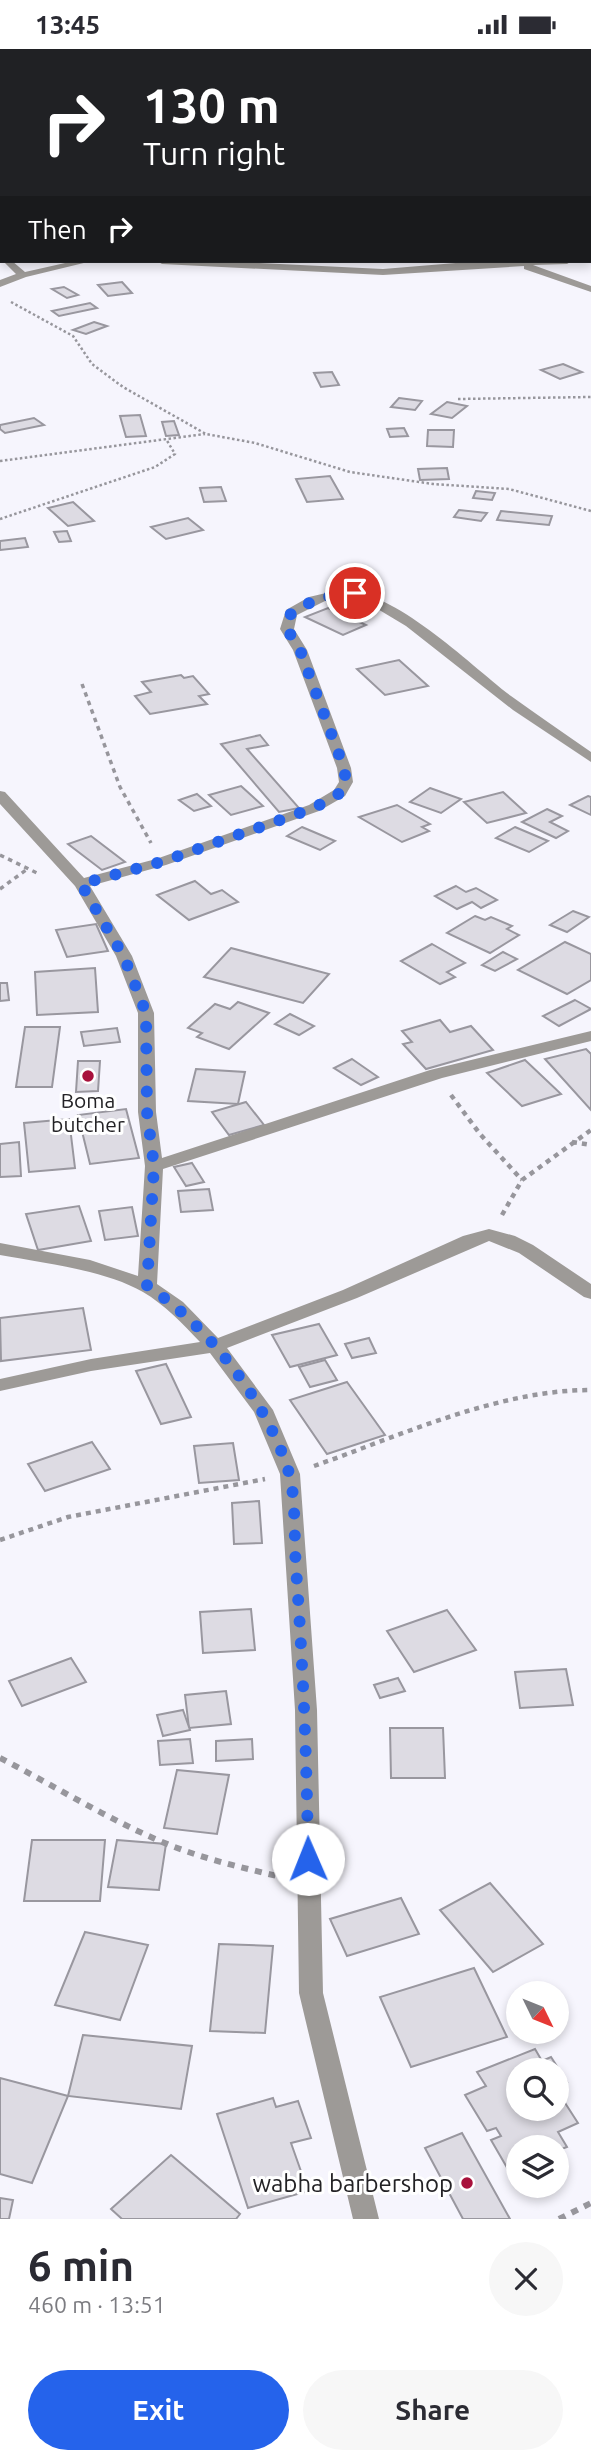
<!DOCTYPE html>
<meta charset="utf-8">
<style>
:root{--surface:#fff;--page:#f7f7f7;--text:#2b2b33;--muted:#7c7c81;--accent:#2563eb}
body{margin:0;font-family:Ubuntu,sans-serif;background:var(--page);color:var(--text);height:100vh;display:flex;flex-direction:column;font-size:26px;white-space:nowrap}
*{box-sizing:border-box;margin:0}
p{font-size:23px;color:var(--muted)}
.icon{flex:none;width:38px;height:38px;fill:none;stroke:currentColor;stroke-width:2;stroke-linecap:round;stroke-linejoin:round}
.map{position:relative;height:2170px;overflow:hidden}
.side{display:flex;flex-direction:column;background:var(--surface);flex:1}
.side>*{flex:none}
.hud{position:absolute;left:0px;top:0px;width:592px;height:214px;box-shadow:0 4px 10px #0003;background:#202124;color:#fff;overflow:hidden}
.needle{width:46px;rotate:133deg}
.tools{position:absolute;left:506px;top:1932px;display:grid;gap:14px}
.tools a{display:grid;place-items:center;width:63px;height:63px;border-radius:50%;background:var(--surface);box-shadow:0 4px 10px #0003;font-size:35px}
.pin{position:absolute;display:grid;place-items:center;width:60px;height:60px;color:#fff;margin:-30px;border:4px solid #fff;border-radius:50%;box-shadow:0 2px 7px #0007}
.me{position:absolute;width:77px;margin:-38px;rotate:359deg;stroke-linejoin:round;filter:drop-shadow(0 0 5px #0008)}
.turn{display:flex;align-items:center;gap:24px;height:147px;padding:0 28px;font-size:32px}
.turn .icon{width:91px;height:91px;stroke-width:2.5}
.turn b{display:block;font-size:49px;line-height:60px}
.then{display:flex;align-items:center;height:66px;padding:0 28px;background:#0003;gap:14px;font-size:26px}
.round{display:grid;place-items:center;flex:none;width:74px;height:74px;border-radius:37px;background:var(--page)}
.overview{display:flex;align-items:center;justify-content:space-between;height:119px;padding:0 28px}
h1{font-size:42px;font-weight:600;line-height:52px}
.cta{display:flex;gap:14px;margin-top:auto;padding:14px 28px}
.cta a{flex:1;height:80px;border-radius:42px;background:var(--accent);color:#fff;font-size:28px;font-weight:600;line-height:80px;text-align:center}
.cta a+a{background:var(--page);color:var(--text)}
.status{display:flex;justify-content:space-between;align-items:center;height:49px;padding:0 35px;background:var(--surface);direction:ltr}
.status svg{height:19px;fill:currentColor}
.map>svg:first-child{display:block}
.building{fill:#dddbe3;stroke:#99979f;stroke-width:2}
.lines{fill:none;stroke-linecap:round;stroke-linejoin:round}
.path-far3{stroke:#97969c;stroke-width:2.5;stroke-dasharray:2.5 2.5;stroke-linecap:butt}
.path-far2{stroke:#97969c;stroke-width:3.5;stroke-dasharray:4.5 4.5;stroke-linecap:butt}
.path-far1{stroke:#97969c;stroke-width:4.5;stroke-dasharray:5 5;stroke-linecap:butt}
.path{stroke:#97969c;stroke-width:6;stroke-dasharray:7 7;stroke-linecap:butt}
.street{fill:#9d9a97;fill-rule:evenodd}
.route{stroke:#2563eb;stroke-width:12;stroke-dasharray:0 21.6}
.poi-dot{fill:#a8113c;stroke:#fff;stroke-width:2.5}
.labels{text-anchor:middle;dominant-baseline:central;stroke-width:6;stroke-linejoin:round;paint-order:stroke}
.poi-label{font-size:21px;fill:#232225;stroke:#fff}
.near-poi-label{font-size:24px;fill:#232225;stroke:#fff;text-anchor:end}
</style>
<div class="status"><b>13:45</b><svg viewBox="0 0 49 12"><path d="M0 12V9h3v3zM5 12V6h3v6zM10 12V3h3v9zM15 12V0h3v12zM26 1h20v11H26zM47 4h2v5h-2z"/></svg></div>
<div class="map">
<svg width="591" height="2170" viewBox="0 0 591 2170">
<rect width="100%" height="100%" fill="#f6f5fd"/>
<g class="building">
<polygon points="122,233 132,244 108,247 98,236"/>
<polygon points="64,238 78,246 67,249 52,240"/>
<polygon points="90,254 97,259 59,267 52,262"/>
<polygon points="94,273 107,277 86,285 73,281"/>
<polygon points="563,315 582,323 560,330 541,321"/>
<polygon points="332,323 339,336 321,338 314,324"/>
<polygon points="399,349 422,352 415,361 391,358"/>
<polygon points="447,353 467,357 452,369 431,365"/>
<polygon points="140,366 146,387 126,388 120,367"/>
<polygon points="34,369 44,376 5,384 0,380 0,376"/>
<polygon points="174,372 179,386 166,387 162,373"/>
<polygon points="404,379 408,387 390,388 387,380"/>
<polygon points="428,381 454,381 453,398 427,397"/>
<polygon points="447,419 449,430 420,431 418,420"/>
<polygon points="330,427 343,450 307,453 296,430"/>
<polygon points="221,438 226,452 204,453 200,439"/>
<polygon points="476,442 495,444 492,451 473,449"/>
<polygon points="73,453 94,472 68,477 48,459"/>
<polygon points="459,461 487,464 481,472 454,468"/>
<polygon points="501,462 552,467 549,476 497,471"/>
<polygon points="188,469 203,481 166,490 151,478"/>
<polygon points="67,482 71,492 59,493 54,483"/>
<polygon points="25,489 28,498 0,501 0,492"/>
<polygon points="328,559 366,576 343,586 305,568"/>
<polygon points="399,611 428,637 385,646 357,620"/>
<polygon points="181,626 184,629 193,627 209,645 199,647 207,655 150,665 135,647 151,643 142,633"/>
<polygon points="260,686 268,696 247,700 299,759 279,763 221,695"/>
<polygon points="241,737 263,757 231,766 209,746"/>
<polygon points="430,739 461,750 441,764 410,753"/>
<polygon points="503,743 526,764 487,774 464,753"/>
<polygon points="197,745 211,757 194,762 179,751"/>
<polygon points="588,747 591,748 591,766 570,756"/>
<polygon points="397,756 430,775 422,778 429,782 402,793 359,768"/>
<polygon points="547,760 562,767 550,773 568,782 556,789 522,773"/>
<polygon points="302,778 335,792 320,801 287,787"/>
<polygon points="515,778 548,792 529,803 496,789"/>
<polygon points="91,787 125,813 102,821 68,795"/>
<polygon points="195,832 211,845 222,841 238,853 189,871 157,846"/>
<polygon points="456,837 466,843 476,839 497,851 481,859 472,853 457,860 435,847"/>
<polygon points="573,862 589,868 567,883 550,876"/>
<polygon points="475,867 485,871 491,868 512,877 507,880 519,886 490,904 447,884"/>
<polygon points="96,875 108,902 67,908 56,881"/>
<polygon points="565,893 591,905 591,931 567,945 518,921"/>
<polygon points="432,895 465,914 447,923 455,928 440,935 401,912"/>
<polygon points="231,899 329,925 303,954 204,928"/>
<polygon points="503,903 517,910 495,922 482,916"/>
<polygon points="95,919 98,963 37,966 35,923"/>
<polygon points="0,934 7,934 9,951 0,952"/>
<polygon points="575,951 591,960 559,977 543,967"/>
<polygon points="238,953 269,964 229,1000 197,988 202,984 188,979 215,955 230,960"/>
<polygon points="290,965 314,977 299,986 275,975"/>
<polygon points="440,971 450,983 471,977 493,1001 426,1020 403,995 412,993 402,982"/>
<polygon points="25,978 60,978 52,1038 16,1038"/>
<polygon points="117,979 120,993 84,997 81,983"/>
<polygon points="586,1000 591,1005 591,1061 545,1010"/>
<polygon points="352,1010 378,1028 361,1036 334,1019"/>
<polygon points="525,1011 561,1045 522,1057 487,1024"/>
<polygon points="78,1012 100,1012 98,1042 76,1043"/>
<polygon points="196,1020 245,1023 238,1055 188,1052"/>
<polygon points="246,1053 264,1076 229,1086 212,1063"/>
<polygon points="126,1060 139,1109 90,1115 78,1066"/>
<polygon points="69,1070 75,1119 29,1123 24,1074"/>
<polygon points="19,1093 21,1127 0,1128 0,1095"/>
<polygon points="192,1114 204,1133 186,1137 174,1118"/>
<polygon points="209,1140 213,1161 181,1163 178,1142"/>
<polygon points="79,1157 91,1192 38,1201 26,1165"/>
<polygon points="132,1158 138,1187 105,1191 99,1162"/>
<polygon points="83,1259 91,1301 1,1312 0,1269"/>
<polygon points="319,1275 337,1306 290,1318 272,1286"/>
<polygon points="369,1289 376,1304 352,1309 345,1295"/>
<polygon points="325,1311 337,1331 310,1338 299,1318"/>
<polygon points="166,1315 191,1368 161,1375 136,1322"/>
<polygon points="347,1333 385,1386 327,1405 290,1351"/>
<polygon points="92,1393 110,1420 45,1442 28,1415"/>
<polygon points="233,1394 239,1431 199,1434 194,1397"/>
<polygon points="259,1452 262,1494 234,1495 232,1454"/>
<polygon points="251,1560 255,1601 203,1604 200,1563"/>
<polygon points="447,1561 476,1601 414,1623 387,1582"/>
<polygon points="71,1609 86,1633 22,1657 9,1632"/>
<polygon points="566,1620 573,1656 520,1659 515,1623"/>
<polygon points="398,1629 405,1642 380,1649 374,1636"/>
<polygon points="226,1642 231,1675 189,1679 185,1646"/>
<polygon points="183,1661 190,1681 163,1687 157,1666"/>
<polygon points="390,1679 443,1679 445,1729 391,1729"/>
<polygon points="190,1690 193,1714 160,1716 158,1692"/>
<polygon points="252,1690 253,1710 216,1712 216,1692"/>
<polygon points="177,1721 229,1726 217,1785 164,1779"/>
<polygon points="32,1791 105,1791 100,1852 24,1852"/>
<polygon points="117,1791 166,1795 159,1841 108,1838"/>
<polygon points="490,1834 543,1895 493,1923 440,1861"/>
<polygon points="401,1849 419,1885 347,1907 330,1870"/>
<polygon points="85,1883 148,1896 120,1971 55,1956"/>
<polygon points="219,1895 273,1897 265,1984 210,1982"/>
<polygon points="474,1919 507,1988 411,2018 380,1948"/>
<polygon points="83,1986 192,1997 181,2060 68,2047"/>
<polygon points="535,2000 542,2012 551,2008 567,2033 556,2037 556,2021 518,2021 518,2060 556,2060 556,2040 578,2074 558,2083 567,2098 556,2102 556,2098 518,2098 518,2119 509,2122 491,2091 501,2087 496,2079 487,2082 465,2046 486,2037 477,2023"/>
<polygon points="0,2029 68,2047 32,2134 0,2125"/>
<polygon points="273,2049 276,2058 298,2052 311,2089 291,2094 308,2142 248,2159 217,2065"/>
<polygon points="462,2084 510,2170 463,2170 425,2099"/>
<polygon points="171,2106 240,2165 236,2170 122,2170 111,2160"/>
<polygon points="0,2149 13,2151 9,2170 0,2170"/>
</g>
<g class="lines">
<g class="path-far3">
<polyline points="11,253 73,287 92,315 123,338 206,385 255,394 350,423 433,435 509,440 591,462"/>
<polyline points="458,350 591,348"/>
<polyline points="0,412 205,385"/>
<polyline points="0,470 155,418 175,405 166,390"/>
</g>
<g class="path-far2">
<polyline points="82,635 120,738 151,794"/>
<polyline points="0,806 39,825"/>
<polyline points="0,840 26,821"/>
</g>
<g class="path-far1">
<polyline points="451,1046 480,1085 522,1131"/>
<polyline points="572,1093 591,1096"/>
<polyline points="502,1166 522,1131 591,1081"/>
<path d="M314,1417C402,1386 498,1341 591,1341"/>
<polyline points="0,1491 68,1468 265,1430"/>
</g>
<g class="path">
<path d="M0,1709C57,1738 112,1773 172,1797C208,1811 244,1819 281,1828"/>
<polyline points="559,2170 591,2154"/>
</g>
<g class="street">
<polygon points="146,0 155,0 145,2"/>
<polygon points="461,0 469,0 470,2 462,2"/>
<rect x="0" y="13" width="2" height="6"/>
<rect x="0" y="37" width="2" height="6"/>
<rect x="0" y="83" width="2" height="6"/>
<polygon points="590,206 591,206 591,212 589,212"/>
<polygon points="2,211 12,212 25,223 74,212 92,212 26,228 0,238 0,231 16,225"/>
<polygon points="157,212 218,212 383,220 480,212 572,212 567,215 533,216 591,237 591,243 524,220 524,217 383,226 162,215"/>
<path d="M339,541C393,539 468,614 511,647C537,666 564,684 591,703V713L513,661L406,577L366,553L347,548L331,549L297,566L294,580L307,601L351,719L353,733L345,747L319,762L166,816L90,837L132,907L154,964L156,1063L162,1109L430,1021L591,982V992L442,1029L163,1120L157,1235L183,1253L218,1289L343,1241L463,1187L489,1180L515,1187L533,1196L591,1235V1250L584,1248L519,1204L489,1192L357,1249L227,1299L273,1361L300,1425L317,1661L323,1944L379,2170H353L299,1944L295,1661L280,1425L254,1363L210,1304L91,1322L0,1342V1330L91,1310L200,1293C182,1274 165,1256 143,1243C105,1221 43,1214 0,1206V1194L90,1211L138,1227L145,1117L138,1063V964L116,907L75,837L0,755V742L5,743L84,829L156,810L309,756L334,741L339,733L337,719L293,601L280,580L286,561L309,548Z"/>
</g>
</g>
<g class="lines">
<path class="route" d="M308,1810C307,1713 303,1616 296,1519C294,1492 296,1448 289,1424C268,1354 208,1276 147,1237L154,1117L147,1063L146,964L124,908L81,835L161,813L314,759L340,744L346,733L344,719L300,601L287,580L291,564C312,551 330,545 355,544"/>
</g>
<g class="poi-dot">
<circle cx="88" cy="1027" r="7"/>
<circle cx="467" cy="2134" r="7"/>
</g>
<g class="labels">
<g class="poi-label">
<text x="88" y="1051">Boma<tspan x="88" dy="24">butcher</tspan></text>
</g>
<g class="near-poi-label">
<text x="453" y="2134">wabha barbershop</text>
</g>
</g>
</svg>
<div class="tools">
<a><svg class="needle" viewBox="-14 -14 28 28"><path d="M0-13l5 13h-10z" fill="#e53935"/><path d="M0 13l5-13h-10z" fill="#7c7c81"/></svg></a>
<a><svg class="icon" aria-label="search" viewBox="0 0 24 24"><circle cx="10" cy="10" r="6"/><path d="M15 15l6 6"/></svg></a>
<a><svg class="icon" aria-label="layers" viewBox="0 0 24 24"><path d="M12 4l9 5-9 5-9-5zM3 14l9 5 9-5"/></svg></a>
</div>
<div class="pin" style="left:355px;top:544px;background:#d93025"><svg class="icon" aria-label="arrive" viewBox="0 0 24 24"><path d="M6 21V4h12l-3 4 3 4H6"/></svg></div>
<svg class="me" style="left:308px;top:1810px" viewBox="-20 -20 40 40"><circle r="19" fill="#fff"/><path d="M0-13L10 11 0 6-10 11z" fill="#2563eb"/></svg>
<div class="hud">
<div class="turn"><svg class="icon" aria-label="right" viewBox="0 0 24 24"><path d="M7 20v-9h11M14 6l5 5-5 5"/></svg><div><b>130 m</b>Turn right</div></div>
<div class="then">Then<svg class="icon" aria-label="right" viewBox="0 0 24 24"><path d="M7 20v-9h11M14 6l5 5-5 5"/></svg></div>
</div>
</div>
<section class="side">
<div class="overview"><div><h1>6 min</h1><p>460 m · 13:51</p></div><a class="round"><svg class="icon" aria-label="close" viewBox="0 0 24 24"><path d="M6 6l12 12M18 6L6 18"/></svg></a></div>
<div class="cta"><a>Exit</a><a>Share</a></div>
</section>
